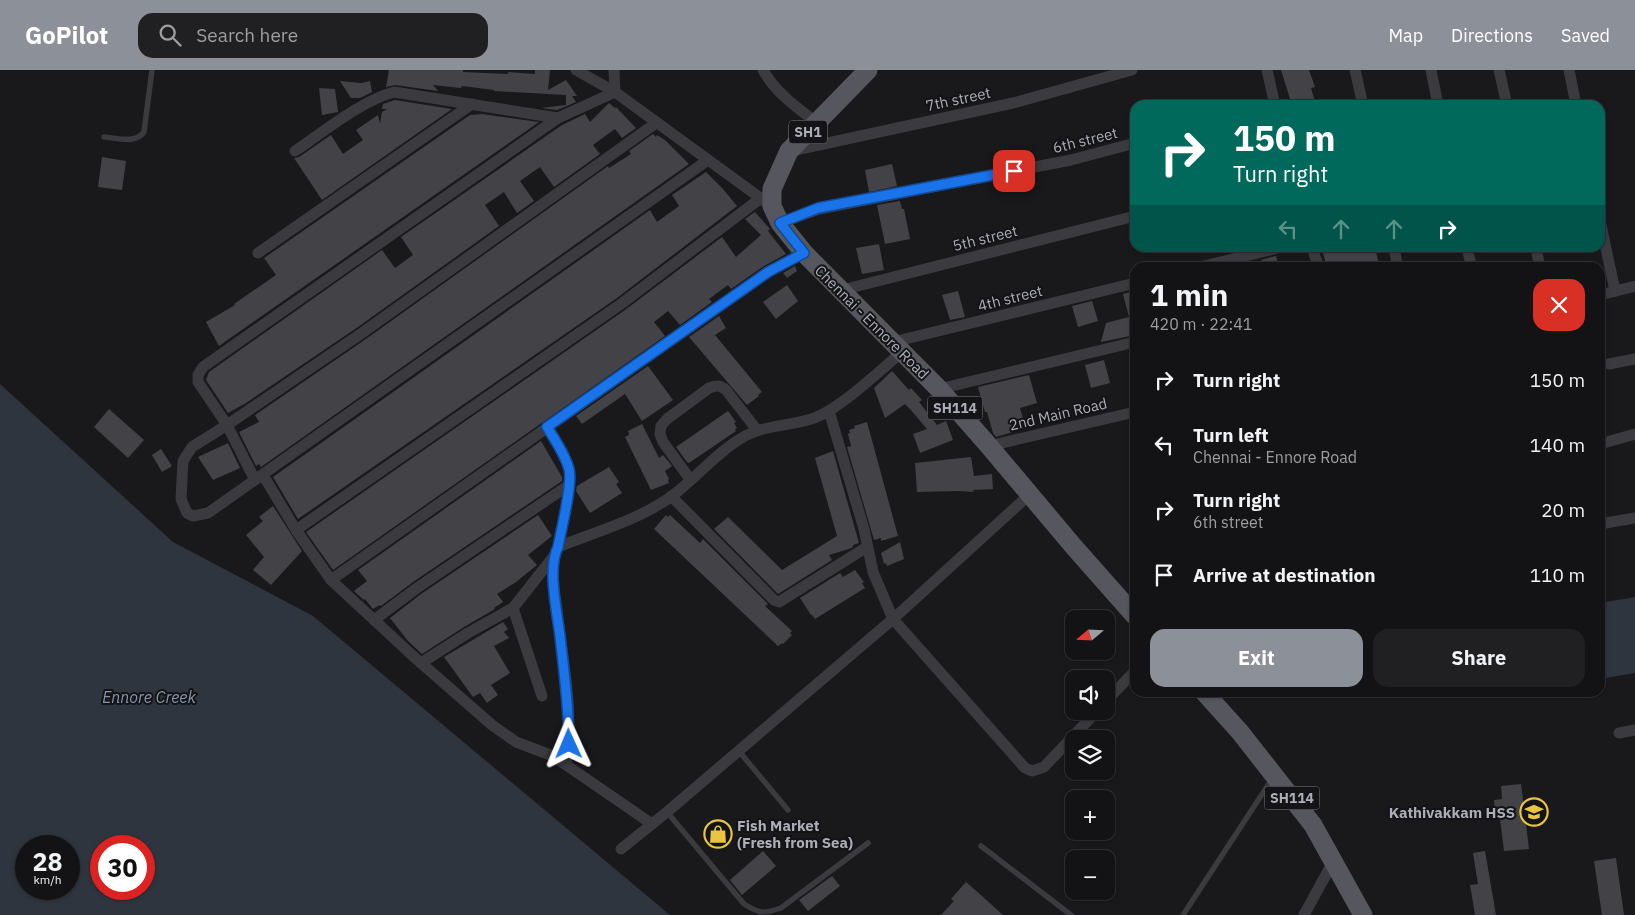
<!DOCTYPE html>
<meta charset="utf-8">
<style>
:root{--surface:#131214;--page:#202022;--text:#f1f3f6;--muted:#9d9ea0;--line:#323234;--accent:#8c9099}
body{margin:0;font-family:"IBM Plex Sans",sans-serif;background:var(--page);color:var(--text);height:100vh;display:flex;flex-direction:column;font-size:19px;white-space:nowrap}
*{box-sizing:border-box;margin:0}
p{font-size:16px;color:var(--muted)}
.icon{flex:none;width:28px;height:28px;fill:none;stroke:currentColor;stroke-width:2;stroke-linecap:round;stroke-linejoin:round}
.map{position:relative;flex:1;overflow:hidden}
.sheet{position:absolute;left:1130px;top:192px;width:475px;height:435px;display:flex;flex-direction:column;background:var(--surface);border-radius:15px;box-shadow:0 1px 4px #0004,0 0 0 1px var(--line)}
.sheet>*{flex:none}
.banner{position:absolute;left:1130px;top:30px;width:475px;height:152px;border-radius:15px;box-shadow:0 1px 4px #0004,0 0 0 1px var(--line);background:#00695c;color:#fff;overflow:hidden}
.needle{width:32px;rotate:251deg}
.tools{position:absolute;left:1065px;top:540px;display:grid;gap:10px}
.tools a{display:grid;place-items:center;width:50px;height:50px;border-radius:10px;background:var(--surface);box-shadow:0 1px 4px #0004,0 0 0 1px var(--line);font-size:25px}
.speed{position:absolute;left:15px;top:765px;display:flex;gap:10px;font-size:25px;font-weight:700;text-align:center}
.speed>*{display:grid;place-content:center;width:65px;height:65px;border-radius:50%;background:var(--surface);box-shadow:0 1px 4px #0004,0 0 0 1px var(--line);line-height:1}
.speed small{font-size:12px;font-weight:400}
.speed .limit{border:8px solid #d22;background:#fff;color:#111}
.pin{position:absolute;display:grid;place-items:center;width:42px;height:42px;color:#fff;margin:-21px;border-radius:10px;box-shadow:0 2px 8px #0006}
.me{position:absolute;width:55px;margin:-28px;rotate:359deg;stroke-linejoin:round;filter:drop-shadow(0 0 4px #0008)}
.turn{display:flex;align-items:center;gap:18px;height:105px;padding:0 20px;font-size:22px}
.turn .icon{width:65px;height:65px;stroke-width:2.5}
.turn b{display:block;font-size:35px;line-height:42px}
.lanes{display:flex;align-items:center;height:48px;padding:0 20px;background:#0003;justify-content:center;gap:25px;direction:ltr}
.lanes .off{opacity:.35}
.round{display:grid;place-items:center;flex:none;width:52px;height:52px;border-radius:15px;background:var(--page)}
.overview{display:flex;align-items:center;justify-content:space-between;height:85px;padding:0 20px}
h1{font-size:30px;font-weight:800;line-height:38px}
.button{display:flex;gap:10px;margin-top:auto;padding:10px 20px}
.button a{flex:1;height:58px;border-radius:15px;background:var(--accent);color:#fff;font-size:20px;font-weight:800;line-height:58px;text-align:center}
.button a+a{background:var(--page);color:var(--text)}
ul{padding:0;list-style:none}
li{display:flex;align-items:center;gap:15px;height:65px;padding:0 20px}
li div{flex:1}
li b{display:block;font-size:19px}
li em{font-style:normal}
header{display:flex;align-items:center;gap:30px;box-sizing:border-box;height:70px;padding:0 25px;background:var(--accent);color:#fff}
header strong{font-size:24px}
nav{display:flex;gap:28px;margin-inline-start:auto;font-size:18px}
.search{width:350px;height:45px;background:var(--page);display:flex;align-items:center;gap:12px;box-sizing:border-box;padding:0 18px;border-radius:15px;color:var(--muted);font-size:19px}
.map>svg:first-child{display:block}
.water{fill:#2f353e;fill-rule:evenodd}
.building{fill:#434347}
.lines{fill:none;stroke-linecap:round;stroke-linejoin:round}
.service{stroke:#3a3a3f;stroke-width:5.5}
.minor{stroke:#3a3a3f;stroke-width:11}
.primary{stroke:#56575e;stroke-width:19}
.route-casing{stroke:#114b97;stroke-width:12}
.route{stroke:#1a73e8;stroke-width:9}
.labels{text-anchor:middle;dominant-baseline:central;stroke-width:4;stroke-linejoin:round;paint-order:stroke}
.shield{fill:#141315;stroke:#7e8088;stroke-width:1}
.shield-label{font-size:14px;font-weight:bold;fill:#abaeb9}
.street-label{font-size:15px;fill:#abaeb9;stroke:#141315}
.poi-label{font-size:15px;font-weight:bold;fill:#abaeb9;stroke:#141315;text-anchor:end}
.water-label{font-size:16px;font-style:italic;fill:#8497b2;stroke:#141315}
</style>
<header>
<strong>GoPilot</strong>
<div class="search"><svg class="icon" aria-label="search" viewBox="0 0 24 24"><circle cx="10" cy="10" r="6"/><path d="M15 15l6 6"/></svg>Search here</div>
<nav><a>Map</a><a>Directions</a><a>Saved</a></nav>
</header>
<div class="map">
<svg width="1635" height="845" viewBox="0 0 1635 845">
<rect width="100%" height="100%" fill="#19181a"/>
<g class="water">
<path d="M0,314L173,472L313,546L670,845H0ZM26,776H69V819H26ZM101,776H144V819H101Z"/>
<polygon points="1635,527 1635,603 1600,609 1600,533"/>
</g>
<g class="building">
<polygon points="389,0 463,0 463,2 508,4 508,2 535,4 535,0 550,0 548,20 566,10 577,26 572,26 576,32 557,40 541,38 566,35 566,25 494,21 494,20 462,16 461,18 433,15 438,21 395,15 386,17"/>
<polygon points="1281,0 1309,0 1315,17 1311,18 1316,35 1292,35"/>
<polygon points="340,11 361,13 370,11 372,22 360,28 351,28"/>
<polygon points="319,18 335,19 338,42 322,45"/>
<polygon points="395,30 452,39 322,130 294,88 299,87 331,65 343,84 363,70 356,60 378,45 380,54 382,42 387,39 382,39 383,34"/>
<polygon points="609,33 615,38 616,37 636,58 622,68 615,59 593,75 600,84 554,117 540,97 520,111 534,131 517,143 504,122 485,135 499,156 358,257 246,333 228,343 206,310 209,302 382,180 395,198 413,185 401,167 562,55 585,44 590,52"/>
<polygon points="482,44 539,52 219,276 206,252 235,235 234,234 276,205 264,188 470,45"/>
<polygon points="653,64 656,67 657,65 665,70 689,94 261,397 259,394 256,396 239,362 259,352 255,345 366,269 608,96 609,98 631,84 629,81"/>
<polygon points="102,87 126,91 122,120 98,117"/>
<polygon points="892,94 897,116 869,122 865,100"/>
<polygon points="706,102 723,119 737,136 617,228 298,449 273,407 650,140 657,152 679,136 672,125"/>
<polygon points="900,131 902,139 904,139 910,169 885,174 877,135"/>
<polygon points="755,142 770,159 768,161 786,184 764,196 731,219 728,215 709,229 712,232 680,255 668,241 654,252 665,266 333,500 306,462 625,240 722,167 736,187 761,165 745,149"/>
<polygon points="879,174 884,200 862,204 856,178"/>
<polygon points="1322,178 1375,178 1380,198 1327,198"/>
<polygon points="1276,186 1279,198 1264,198 1261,190"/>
<polygon points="795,196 797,201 787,208 783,203"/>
<polygon points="787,215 798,231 776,249 763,232"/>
<polygon points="958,221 965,247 950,250 942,225"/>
<polygon points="1135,221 1135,265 1101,272 1106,253 1129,247 1123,224"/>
<polygon points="1092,231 1098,251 1078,257 1072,236"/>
<polygon points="719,246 726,258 715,265 762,322 758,325 759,326 747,335 689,267"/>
<polygon points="1104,290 1110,313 1091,318 1085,295"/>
<polygon points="648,296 673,330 642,351 625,324 582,354 576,346"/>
<polygon points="892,301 909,320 911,318 922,330 919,332 937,355 946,351 953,370 920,383 913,364 927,359 910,339 905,334 885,348 874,318"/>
<polygon points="1029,305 1037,333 1020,338 1026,358 996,367 993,363 987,342 985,342 978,317"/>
<polygon points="109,339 144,370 128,388 94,357"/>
<polygon points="728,341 736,352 734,353 737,358 735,359 736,361 689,393 687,392 676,377"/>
<polygon points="867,352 898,466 881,471 881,468 874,470 847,377 851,376 848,364 850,363 849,360 855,358 854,356"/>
<polygon points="642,354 659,388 663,385 672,396 665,401 669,409 668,410 669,413 651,420 625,367 629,365 628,361"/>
<polygon points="541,371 562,407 562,411 413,512 381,536 380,535 373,539 365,529 364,530 356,523 354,521 367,511 358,500"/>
<polygon points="228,373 240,398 213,410 198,387"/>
<polygon points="161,379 172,396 162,402 152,385"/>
<polygon points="833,381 859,473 853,475 853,477 849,479 829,485 832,490 778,524 714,459 728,447 782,500 837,466 815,388"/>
<polygon points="971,387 974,406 992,404 993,419 973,420 974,422 958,421 917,422 915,393"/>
<polygon points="609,397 619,412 616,414 622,423 590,443 576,421 577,416"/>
<polygon points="273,436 302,481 271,515 253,500 264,487 246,465 263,451 259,447"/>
<polygon points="538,445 552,466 528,485 537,495 516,512 497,524 503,532 494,538 495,539 464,557 422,584 408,571 390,548 421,524"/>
<polygon points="666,445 668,447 670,445 700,473 703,469 768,534 765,536 792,561 790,563 792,565 783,574 782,573 778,576 654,459"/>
<polygon points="900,472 904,489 887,496 886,493 884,494 881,483"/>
<polygon points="855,500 864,512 862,513 865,518 815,549 812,545 811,545 800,528 840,503 843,507"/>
<polygon points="503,552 508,559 504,562 509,568 494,576 510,603 491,615 498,625 487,633 480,623 473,627 444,587"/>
<polygon points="1521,714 1529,779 1504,781 1499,741 1495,742 1494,730 1502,729 1501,716"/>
<polygon points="763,781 776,796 742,825 730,810"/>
<polygon points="1485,781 1496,845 1475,845 1470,815 1478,814 1473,783"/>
<polygon points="1616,788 1624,845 1602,845 1594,791"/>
<polygon points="832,806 840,816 808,841 799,830"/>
<polygon points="966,812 982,826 1003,845 941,845 954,831 951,829"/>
</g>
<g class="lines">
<g class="service">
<path d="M104,67C118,68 135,74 144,62L152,0"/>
<polyline points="738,680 788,740"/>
<path d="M667,742L744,834C760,844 763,844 781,838L868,773"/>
<polyline points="981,776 1071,845"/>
<polyline points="1183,845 1272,709"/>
</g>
<g class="minor">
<polyline points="576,0 615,22 766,132"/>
<path d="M763,0C776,23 796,37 817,53"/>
<polyline points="1267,0 1275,35"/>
<polyline points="1355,0 1363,35"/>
<polyline points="1431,0 1438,35"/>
<polyline points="1499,0 1507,35"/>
<polyline points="1569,0 1576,35"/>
<polyline points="656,53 362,263 227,355 192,377 183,391 181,429 187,443 193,446 208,443 708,90"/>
<path d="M295,81C323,62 363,30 394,22L558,48"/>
<polyline points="791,81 1013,33 1132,0"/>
<polyline points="1600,150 1615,221"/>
<polyline points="780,153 819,139 1071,90 1135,73"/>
<polyline points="1312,178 1319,198"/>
<polyline points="1394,178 1398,198"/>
<polyline points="1467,178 1472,198"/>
<polyline points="1536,178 1540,198"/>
<polyline points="258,183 472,34"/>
<polyline points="1196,198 1278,178"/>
<polyline points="842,220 1135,146"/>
<polyline points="1600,225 1635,216"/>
<polyline points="893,272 1135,213"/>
<polyline points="1609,294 1635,289"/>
<polyline points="939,319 1135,272"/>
<polyline points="829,341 864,459 873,502 893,549 1025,698 1032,701 1044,697 1097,641"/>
<path d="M547,357C555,370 565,384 569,399C573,414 561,460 558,477C548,498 556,527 558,549C564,597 574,646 566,694"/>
<polyline points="1600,374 1635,364"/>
<polyline points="989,376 1135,342"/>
<polyline points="263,405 296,460 331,510 413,586 492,655 516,672 553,686 652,754"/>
<path d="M690,409L663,372L660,364L661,356L667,349L709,318C717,315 720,315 726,320L757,360"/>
<polyline points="255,410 227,355 198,312 198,305 203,297 558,48 615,22 614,0"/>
<polyline points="671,426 774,530 779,532 867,477"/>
<polyline points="1600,454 1635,448"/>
<polyline points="296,460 621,234 761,128"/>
<path d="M558,477C595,462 639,450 672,426C697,407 718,381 745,366C766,355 789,356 811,349C838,341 879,301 902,282"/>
<polyline points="331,510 768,202 804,183"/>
<polyline points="374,550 417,518 569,415"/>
<polyline points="421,593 468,563 513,538"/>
<polyline points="542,626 513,538 554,486"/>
<polyline points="1106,631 1135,601"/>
<polyline points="1619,663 1635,660"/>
<polyline points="621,779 667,742 893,549 1029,425"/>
<polyline points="1304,845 1333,792"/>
</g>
<g class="primary">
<polyline points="868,0 789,81 772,119 772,136 780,153 804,183 939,319 989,376 1074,477 1135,546"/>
<polyline points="1204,622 1240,662 1313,755 1363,845"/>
</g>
</g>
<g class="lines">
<g class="route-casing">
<path id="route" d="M569,674C569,638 564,602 560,566C557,541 547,499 558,477C561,460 573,414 569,399C565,384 555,370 547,357L768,202L804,183L780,153L818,138L1014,101"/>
</g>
<use href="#route" class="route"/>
</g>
<defs>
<g id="school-ring" transform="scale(1.4375)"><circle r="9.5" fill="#141315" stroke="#e9c541" stroke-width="1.5"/><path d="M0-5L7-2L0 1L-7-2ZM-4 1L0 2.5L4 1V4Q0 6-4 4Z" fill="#e9c541"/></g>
<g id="shop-ring" transform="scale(1.4375)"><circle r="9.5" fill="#141315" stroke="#e9c541" stroke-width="1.5"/><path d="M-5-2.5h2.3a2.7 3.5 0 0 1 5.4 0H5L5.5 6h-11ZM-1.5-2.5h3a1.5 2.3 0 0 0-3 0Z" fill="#e9c541"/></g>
</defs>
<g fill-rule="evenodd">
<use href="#school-ring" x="1534" y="742"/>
<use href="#shop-ring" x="718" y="764"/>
</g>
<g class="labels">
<g class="shield">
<rect x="789" y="50.5" width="38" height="23" rx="4"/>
<rect x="927.5" y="326.5" width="55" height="23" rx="4"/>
<rect x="1264.5" y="716.5" width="55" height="23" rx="4"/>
</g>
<g class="shield-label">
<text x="808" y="62">SH1</text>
<text x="955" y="338">SH114</text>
<text x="1292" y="728">SH114</text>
</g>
<g class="street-label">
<text transform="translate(958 29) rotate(-12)">7th street</text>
<text transform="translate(1085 70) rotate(-14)">6th street</text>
<text transform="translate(985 168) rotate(-14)">5th street</text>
<text transform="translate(1010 228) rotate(-14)">4th street</text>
<text transform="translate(872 252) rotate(45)">Chennai - Ennore Road</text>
<text transform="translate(1058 344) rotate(-13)">2nd Main Road</text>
</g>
<g class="poi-label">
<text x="1515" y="742">Kathivakkam HSS</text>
<text x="737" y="755" text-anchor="start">Fish Market<tspan x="737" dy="17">(Fresh from Sea)</tspan></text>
</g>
<g class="water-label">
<text x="149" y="627">Ennore Creek</text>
</g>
</g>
</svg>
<div class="tools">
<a><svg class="needle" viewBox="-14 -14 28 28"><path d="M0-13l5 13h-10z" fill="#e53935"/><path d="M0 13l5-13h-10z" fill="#9d9ea0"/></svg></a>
<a><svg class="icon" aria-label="sound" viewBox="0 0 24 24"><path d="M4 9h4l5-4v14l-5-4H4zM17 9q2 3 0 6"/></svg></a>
<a><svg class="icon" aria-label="layers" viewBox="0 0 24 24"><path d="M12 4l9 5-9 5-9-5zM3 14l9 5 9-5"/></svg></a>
<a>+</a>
<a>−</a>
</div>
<div class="speed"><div>28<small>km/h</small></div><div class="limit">30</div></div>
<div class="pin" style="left:1014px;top:101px;background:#d93025"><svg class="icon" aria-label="arrive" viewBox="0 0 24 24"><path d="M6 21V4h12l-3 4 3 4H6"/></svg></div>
<svg class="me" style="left:569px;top:674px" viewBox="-20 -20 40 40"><path d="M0-17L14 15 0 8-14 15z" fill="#1a73e8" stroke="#fff" stroke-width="4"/></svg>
<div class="banner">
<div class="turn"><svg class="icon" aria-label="right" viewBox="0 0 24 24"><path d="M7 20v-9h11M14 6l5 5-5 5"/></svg><div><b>150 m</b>Turn right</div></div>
<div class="lanes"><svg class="icon off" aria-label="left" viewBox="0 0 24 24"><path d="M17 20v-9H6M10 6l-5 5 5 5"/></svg><svg class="icon off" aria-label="ahead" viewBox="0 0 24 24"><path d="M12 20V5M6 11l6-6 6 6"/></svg><svg class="icon off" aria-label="ahead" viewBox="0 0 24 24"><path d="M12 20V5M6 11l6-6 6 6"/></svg><svg class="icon" aria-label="right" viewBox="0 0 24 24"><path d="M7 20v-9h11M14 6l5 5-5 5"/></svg></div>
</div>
<section class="sheet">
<div class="overview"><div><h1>1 min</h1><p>420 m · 22:41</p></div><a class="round" style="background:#d93025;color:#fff"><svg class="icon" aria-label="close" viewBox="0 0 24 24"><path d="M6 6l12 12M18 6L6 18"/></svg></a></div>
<ul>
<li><svg class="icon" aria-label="right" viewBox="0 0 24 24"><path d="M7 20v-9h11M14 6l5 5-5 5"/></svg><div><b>Turn right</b></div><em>150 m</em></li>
<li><svg class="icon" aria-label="left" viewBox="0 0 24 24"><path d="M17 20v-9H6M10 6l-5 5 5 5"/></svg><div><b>Turn left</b><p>Chennai - Ennore Road</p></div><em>140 m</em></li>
<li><svg class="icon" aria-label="right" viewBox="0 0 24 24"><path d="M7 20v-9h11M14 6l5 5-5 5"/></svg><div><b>Turn right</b><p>6th street</p></div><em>20 m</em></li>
<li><svg class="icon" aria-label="arrive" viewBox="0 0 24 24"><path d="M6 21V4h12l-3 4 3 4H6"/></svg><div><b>Arrive at destination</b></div><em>110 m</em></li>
</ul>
<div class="button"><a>Exit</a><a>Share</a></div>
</section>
</div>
